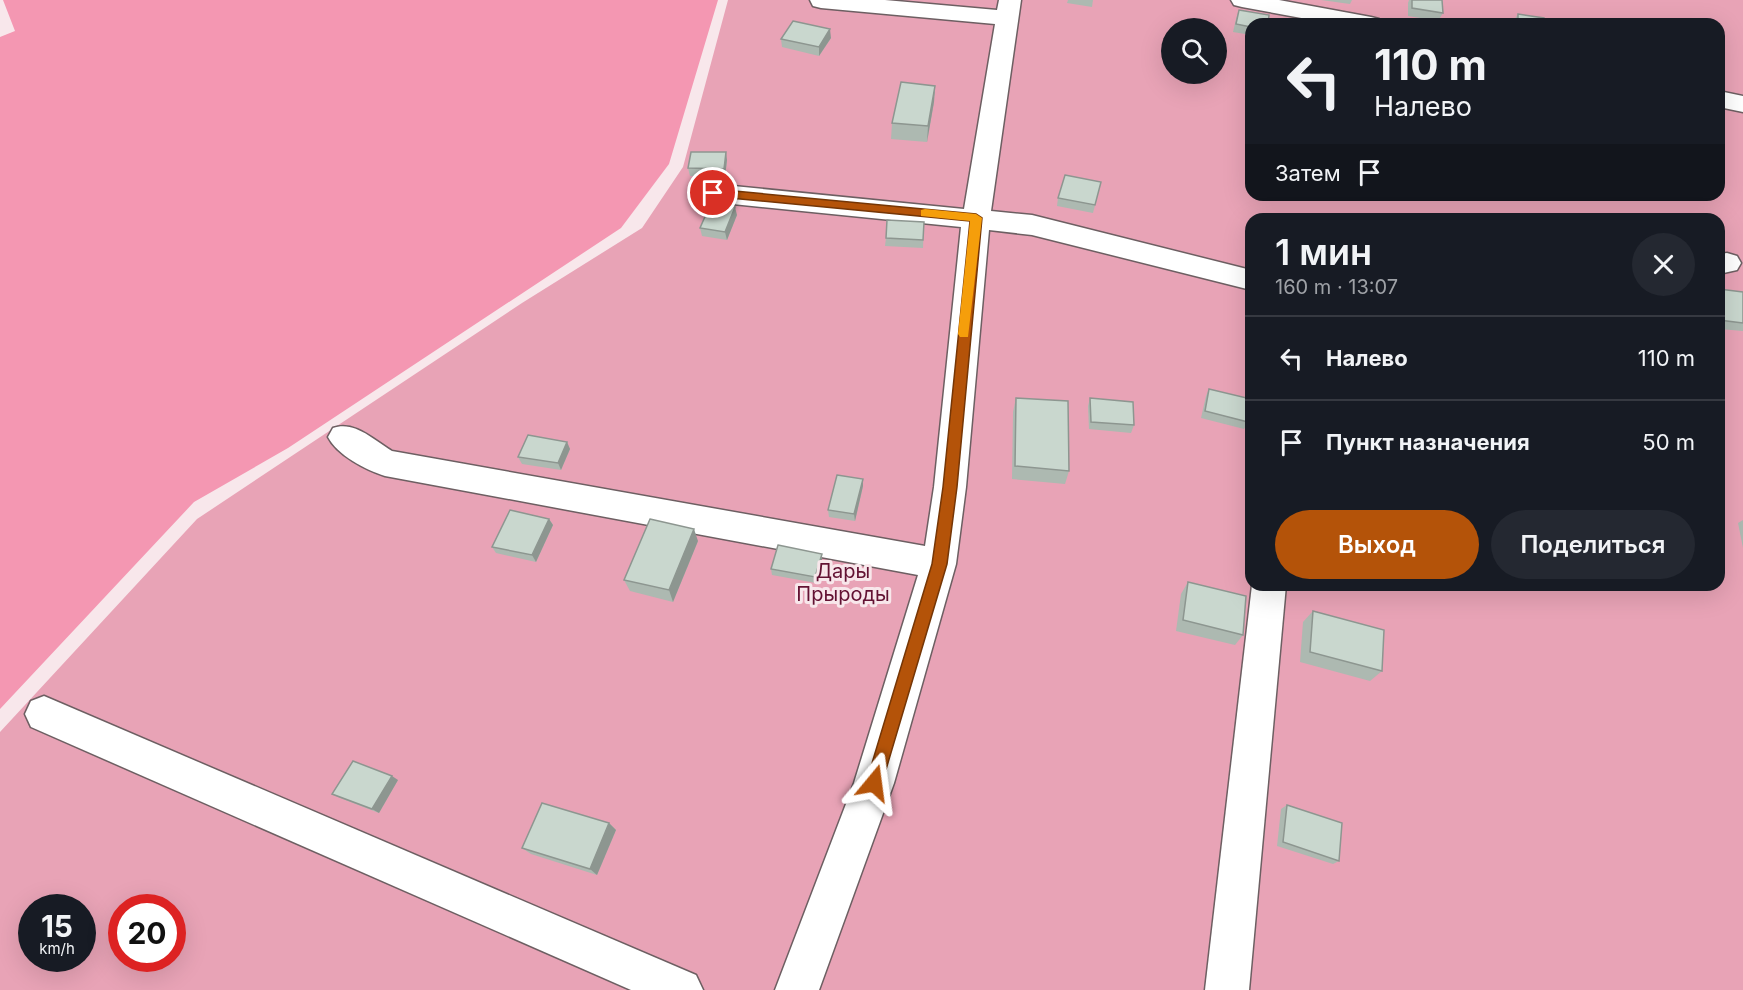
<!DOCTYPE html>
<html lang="ru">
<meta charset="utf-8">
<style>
:root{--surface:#171b24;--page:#242831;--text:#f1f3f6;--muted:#9ea1a6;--line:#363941;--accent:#b45309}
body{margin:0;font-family:Inter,sans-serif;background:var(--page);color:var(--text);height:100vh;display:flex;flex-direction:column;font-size:22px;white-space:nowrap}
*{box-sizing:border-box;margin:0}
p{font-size:20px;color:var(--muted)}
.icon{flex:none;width:33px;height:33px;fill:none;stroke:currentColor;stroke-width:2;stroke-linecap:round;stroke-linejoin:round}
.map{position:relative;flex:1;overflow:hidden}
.side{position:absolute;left:1245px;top:213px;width:480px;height:378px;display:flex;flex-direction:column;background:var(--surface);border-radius:18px;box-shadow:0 6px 24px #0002}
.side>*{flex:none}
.top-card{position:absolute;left:1245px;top:18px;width:480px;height:183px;border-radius:18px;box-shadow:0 6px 24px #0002;background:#171b24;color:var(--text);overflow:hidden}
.fabs{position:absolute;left:1161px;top:18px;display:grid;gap:12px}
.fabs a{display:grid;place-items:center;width:66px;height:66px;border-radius:50%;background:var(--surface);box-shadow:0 6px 24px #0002;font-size:30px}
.speed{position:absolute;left:18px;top:894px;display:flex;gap:12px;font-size:30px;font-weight:700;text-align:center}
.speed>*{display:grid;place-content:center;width:78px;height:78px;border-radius:50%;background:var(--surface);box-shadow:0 6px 24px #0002;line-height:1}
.speed small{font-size:15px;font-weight:400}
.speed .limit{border:9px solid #d22;background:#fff;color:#111}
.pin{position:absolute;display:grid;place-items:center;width:51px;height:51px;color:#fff;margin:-26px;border:3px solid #fff;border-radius:50%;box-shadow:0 2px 6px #0007}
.me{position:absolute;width:66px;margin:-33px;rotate:16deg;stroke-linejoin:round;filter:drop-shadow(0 0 4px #0008)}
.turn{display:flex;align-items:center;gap:21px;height:126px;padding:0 30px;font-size:27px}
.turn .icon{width:78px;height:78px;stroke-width:2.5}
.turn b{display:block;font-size:42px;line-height:51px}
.then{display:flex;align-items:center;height:57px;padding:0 30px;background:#0003;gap:12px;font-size:22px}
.round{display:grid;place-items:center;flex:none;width:63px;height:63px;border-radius:32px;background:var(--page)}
.summary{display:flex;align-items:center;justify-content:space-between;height:102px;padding:0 30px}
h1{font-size:36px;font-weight:600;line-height:45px}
.button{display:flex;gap:12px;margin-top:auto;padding:12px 30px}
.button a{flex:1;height:69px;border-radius:36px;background:var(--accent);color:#fff;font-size:24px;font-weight:600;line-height:69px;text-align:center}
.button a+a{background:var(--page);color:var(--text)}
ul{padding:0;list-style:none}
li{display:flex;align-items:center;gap:18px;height:84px;padding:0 30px;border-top:2px solid var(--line)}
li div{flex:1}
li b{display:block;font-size:22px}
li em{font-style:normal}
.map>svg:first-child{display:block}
.green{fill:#e8a3b6;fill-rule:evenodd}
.forest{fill:#f497b2}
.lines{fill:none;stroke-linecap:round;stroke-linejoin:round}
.minor-casing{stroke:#6d5f62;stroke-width:3}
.minor{fill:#fff;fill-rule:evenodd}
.wall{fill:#adb9b1}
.shaded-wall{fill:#8d9690}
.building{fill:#c9d7ce;stroke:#8d9690;stroke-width:1.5}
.route{fill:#b45309;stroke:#753606;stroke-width:1.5}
.slow{fill:#f59e0b}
.labels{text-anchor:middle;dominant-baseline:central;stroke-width:6;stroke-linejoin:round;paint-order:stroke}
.park-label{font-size:20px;fill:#631233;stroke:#f8e7eb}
</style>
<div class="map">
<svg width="1743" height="990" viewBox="0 0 1743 990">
<rect width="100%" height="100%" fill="#f8e7eb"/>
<path class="green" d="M728,0H1743V990H0V732L197,519L522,303L642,228L683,167ZM1251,24H1719V195H1251ZM1172,28H1216V74H1172ZM1251,219H1719V585H1251ZM32,908H82V958H32ZM122,908H172V958H122Z"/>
<polygon class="forest" points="3,0 718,0 669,164 621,228 288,448 194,502 0,709 0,37 15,31"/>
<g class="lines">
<g class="minor-casing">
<g id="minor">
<path d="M810,0H885L997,10L999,0H1021L991,211L1032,215L1251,270V290L1032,235L989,230L966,487L956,564L894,783L819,990H775L854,783L918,575L385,476C366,470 337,455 328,437L333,428C354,420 374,440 392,451L925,546L934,487L961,227L713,202L704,199L700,193L704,187L713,184L964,209L995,24L821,8L813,6Z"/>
<polygon points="1231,0 1279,0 1371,17 1379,19 1383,24 1334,24 1242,7 1234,5"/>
<polygon points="1719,91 1743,96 1743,112 1719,107"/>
<polygon points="1727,253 1737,256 1741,263 1737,270 1719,274 1719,254"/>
<polygon points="1252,585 1286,585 1249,990 1205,990"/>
<polygon points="44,696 696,975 703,990 631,990 31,727 25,714 31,701"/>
</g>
</g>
<use href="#minor" class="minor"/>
</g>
<g class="wall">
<polygon points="1068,0 1093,0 1092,7 1067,3"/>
<polygon points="1321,0 1352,0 1350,4"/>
<polygon points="1409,0 1442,0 1443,13 1438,21 1408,16 1408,3"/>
<polygon points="1239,10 1251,24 1251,35 1233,32 1236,19"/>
<polygon points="1518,14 1544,24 1513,24 1513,22"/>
<polygon points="831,38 819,56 782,47 781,39"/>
<polygon points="935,86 934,102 927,142 891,139 892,123"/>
<polygon points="727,160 725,177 690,176 688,168"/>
<polygon points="1101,182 1093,213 1057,206 1058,198"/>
<polygon points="737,215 727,240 702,236 700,228"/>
<polygon points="924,222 923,248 885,246 886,238"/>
<polygon points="1719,289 1743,292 1743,331 1719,329"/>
<polygon points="1209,389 1248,422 1244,429 1201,418 1206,396"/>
<polygon points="1016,398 1069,471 1065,484 1012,479 1013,412"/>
<polygon points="1090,398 1134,425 1131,433 1089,429 1088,406"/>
<polygon points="567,442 570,449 561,470 522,464 518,457"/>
<polygon points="863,479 863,486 855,521 829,517 828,510"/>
<polygon points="549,519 553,525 536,562 496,553 492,547"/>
<polygon points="1743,520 1743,548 1738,523"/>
<polygon points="698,541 673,602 630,591 624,580"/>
<polygon points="822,560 816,583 772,575 771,569"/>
<polygon points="1188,582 1243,635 1235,645 1176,631 1181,594"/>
<polygon points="1313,611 1382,671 1370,681 1300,662 1303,622"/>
<polygon points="398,780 379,813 340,798 332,794"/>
<polygon points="1287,805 1339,861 1333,864 1277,846 1281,809"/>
<polygon points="609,823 616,830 597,875 531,854 522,848"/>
</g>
<g class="shaded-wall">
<polygon points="830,29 831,38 819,56 819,47"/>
<polygon points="935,86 934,102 927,142 928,126"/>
<polygon points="726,152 727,160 725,177 724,169"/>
<polygon points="735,207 737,215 727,240 725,232"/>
<polygon points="567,442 570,449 561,470 558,463"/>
<polygon points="863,479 863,486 855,521 854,514"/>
<polygon points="549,519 553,525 536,562 532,555"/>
<polygon points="694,529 698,541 673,602 669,590"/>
<polygon points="822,554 822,560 816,583 815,577"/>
<polygon points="392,776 398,780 379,813 372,809"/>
<polygon points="609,823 616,830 597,875 590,869"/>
</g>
<g class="building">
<polygon points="1412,0 1442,0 1443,13 1412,8"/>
<polygon points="1239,10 1269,15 1268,24 1251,24 1251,27 1236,24"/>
<polygon points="1518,14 1544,18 1544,24 1518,24"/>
<polygon points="793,21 830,29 819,47 781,39"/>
<polygon points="901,82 935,86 928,126 892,123"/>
<polygon points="691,152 726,152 724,169 688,168"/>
<polygon points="1065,175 1101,182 1095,205 1058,198"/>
<polygon points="711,203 735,207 725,232 700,228"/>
<polygon points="887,220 924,222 923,240 886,238"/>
<polygon points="1719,289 1743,292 1743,323 1719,320"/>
<polygon points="1209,389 1251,399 1248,422 1205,411"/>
<polygon points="1016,398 1068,401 1069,471 1015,466"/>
<polygon points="1090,398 1133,402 1134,425 1091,422"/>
<polygon points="528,435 567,442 558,463 518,457"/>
<polygon points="837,475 863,479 854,514 828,510"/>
<polygon points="510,510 549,519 532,555 492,547"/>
<polygon points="650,519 694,529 669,590 624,580"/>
<polygon points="778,545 822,554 815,577 771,569"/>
<polygon points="1188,582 1246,596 1243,635 1183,620"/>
<polygon points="1313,611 1384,630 1382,671 1310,652"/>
<polygon points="353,761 392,776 372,809 332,794"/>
<polygon points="542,803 609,823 590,869 522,848"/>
<polygon points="1287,805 1342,823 1339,861 1283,842"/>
</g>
<polygon class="route" points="713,189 976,214 982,218 957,487 947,564 882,783 880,789 874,791 868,789 866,783 932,564 943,487 970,221 709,196 707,193"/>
<polygon class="slow" points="925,209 976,214 982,218 968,337 960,337 958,334 970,221 921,216 921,210"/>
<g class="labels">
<g class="park-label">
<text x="843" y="571">Дары<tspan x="843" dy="23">Прыроды</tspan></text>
</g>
</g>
</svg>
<div class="fabs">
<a><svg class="icon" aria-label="search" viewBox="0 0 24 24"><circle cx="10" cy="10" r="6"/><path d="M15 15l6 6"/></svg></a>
</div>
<div class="speed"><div>15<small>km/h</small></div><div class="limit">20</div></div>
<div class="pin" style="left:713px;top:193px;background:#d93025"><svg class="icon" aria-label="arrive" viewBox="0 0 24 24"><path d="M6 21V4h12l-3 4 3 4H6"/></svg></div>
<svg class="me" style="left:874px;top:783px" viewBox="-20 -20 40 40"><path d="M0-17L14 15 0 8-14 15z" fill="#b45309" stroke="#fff" stroke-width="4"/></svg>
<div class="top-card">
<div class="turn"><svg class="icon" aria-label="left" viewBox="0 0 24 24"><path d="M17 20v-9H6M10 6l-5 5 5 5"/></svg><div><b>110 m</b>Налево</div></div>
<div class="then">Затем<svg class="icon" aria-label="arrive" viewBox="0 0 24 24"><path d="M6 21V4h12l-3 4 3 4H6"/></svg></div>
</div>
<section class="side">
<div class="summary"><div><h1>1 мин</h1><p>160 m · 13:07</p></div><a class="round"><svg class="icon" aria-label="close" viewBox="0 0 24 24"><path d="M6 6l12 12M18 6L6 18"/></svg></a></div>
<ul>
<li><svg class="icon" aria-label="left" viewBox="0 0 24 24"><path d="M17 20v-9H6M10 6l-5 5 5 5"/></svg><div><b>Налево</b></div><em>110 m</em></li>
<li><svg class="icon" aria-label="arrive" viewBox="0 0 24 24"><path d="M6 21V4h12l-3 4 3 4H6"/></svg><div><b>Пункт назначения</b></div><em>50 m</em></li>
</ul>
<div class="button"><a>Выход</a><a>Поделиться</a></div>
</section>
</div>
